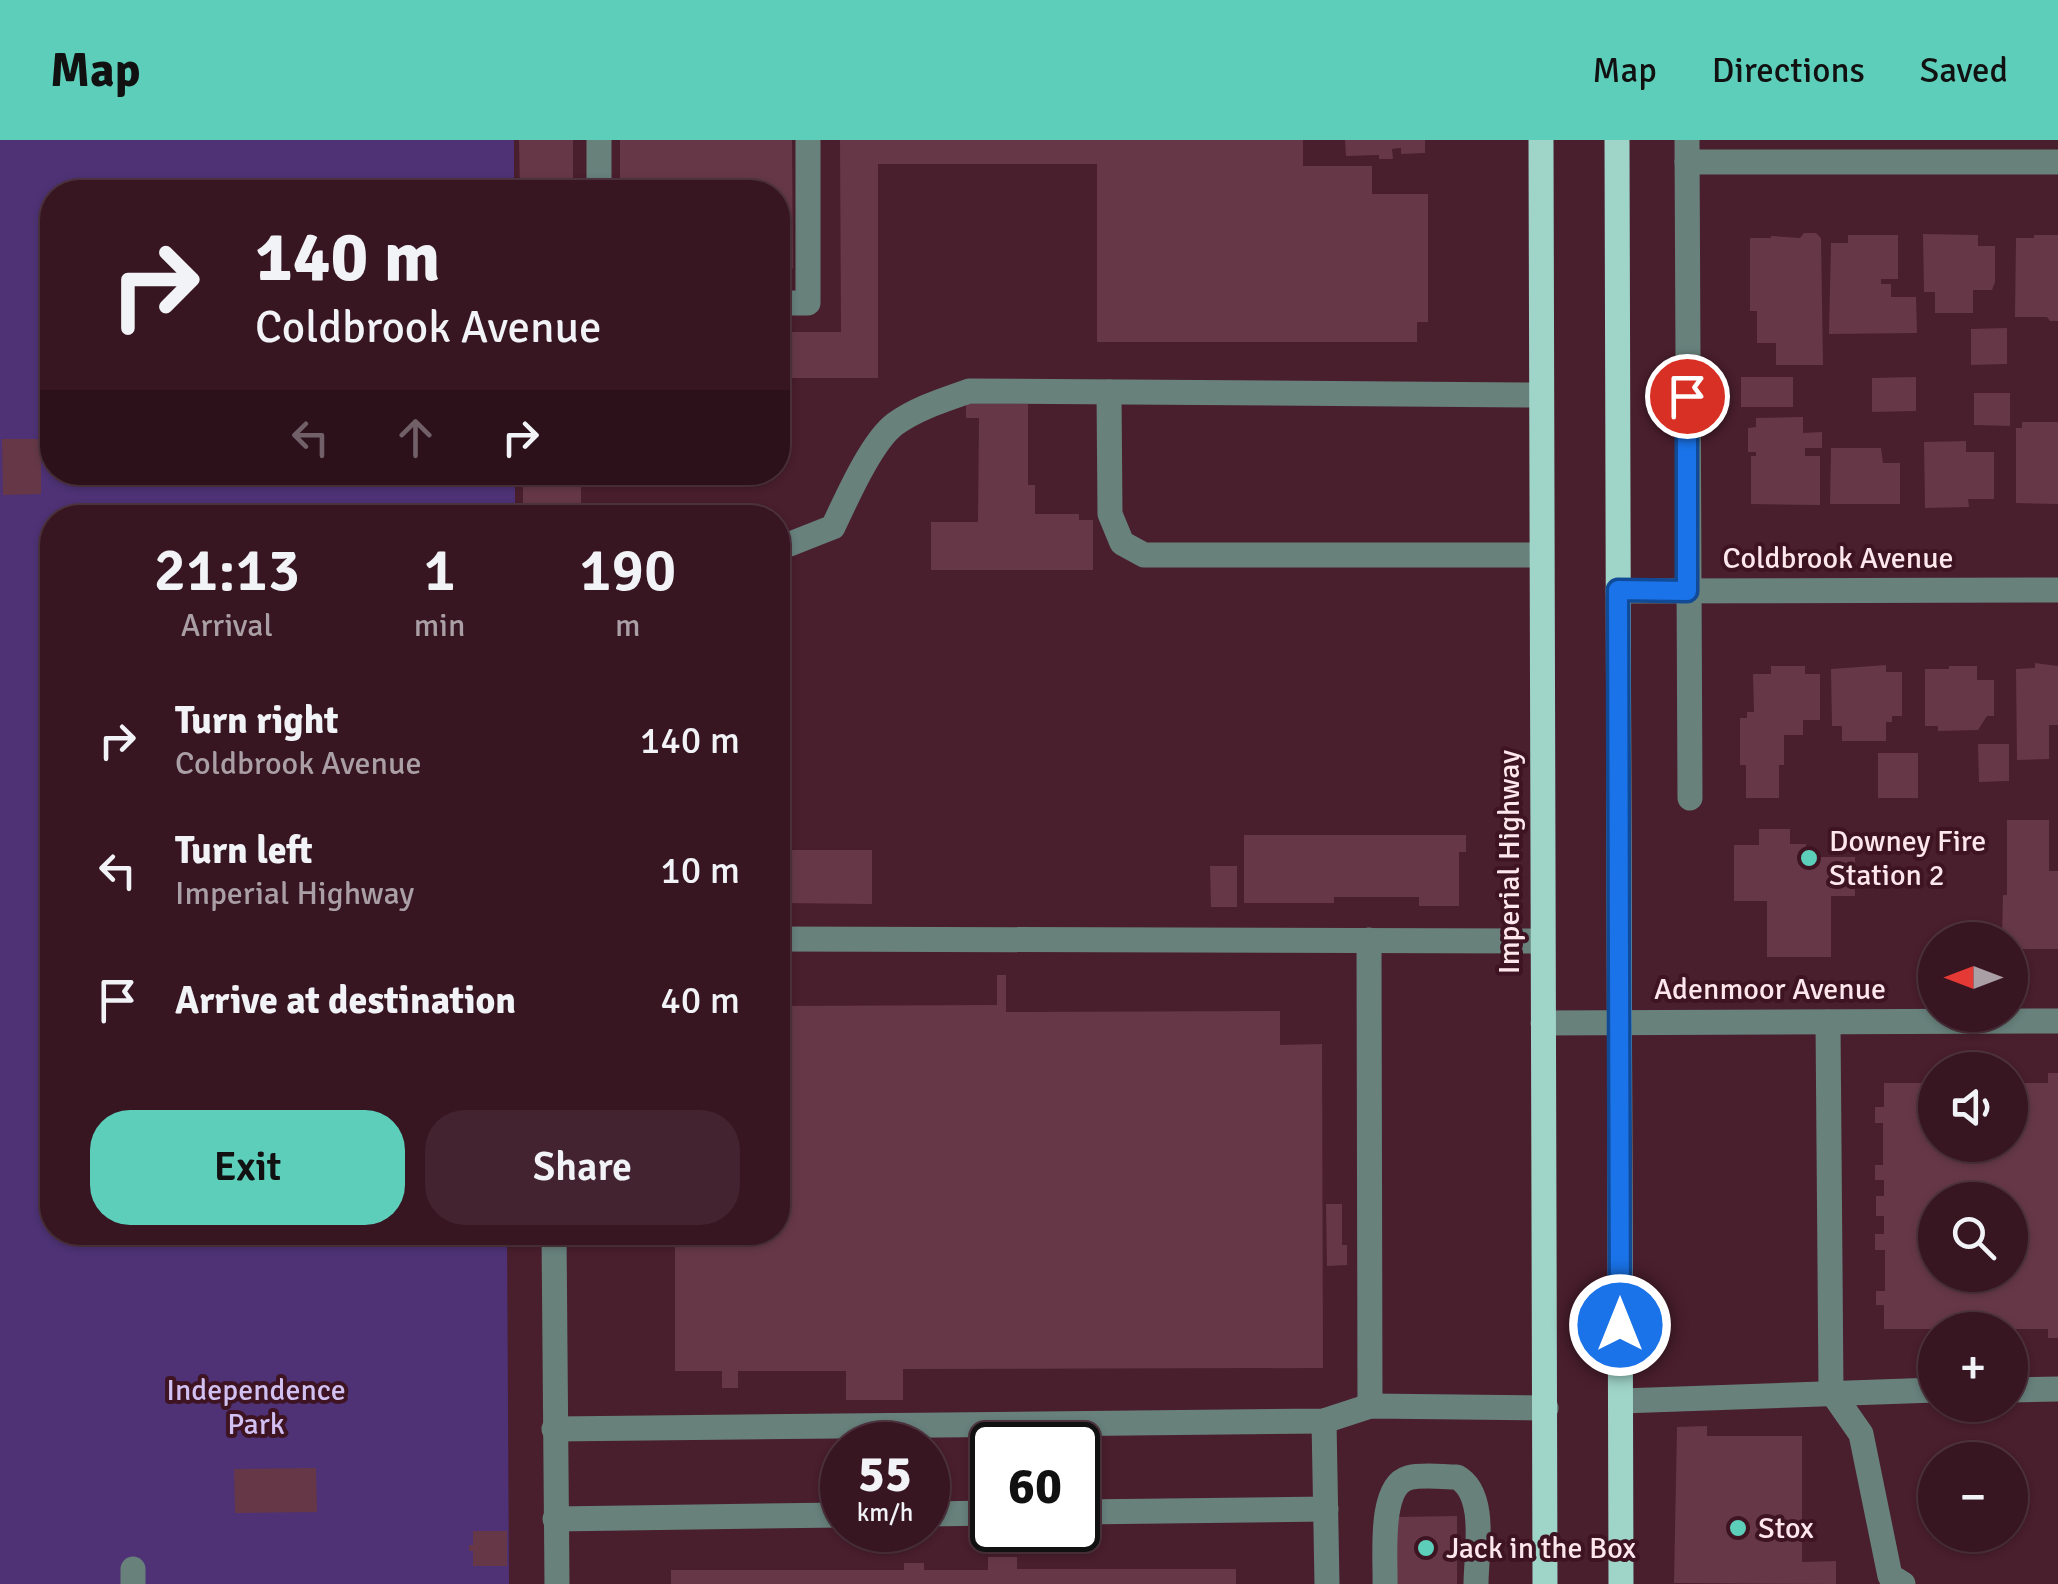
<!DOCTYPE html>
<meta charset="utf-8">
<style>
:root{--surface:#371622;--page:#42232f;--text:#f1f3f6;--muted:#aa9fa5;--line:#513540;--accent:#5cceba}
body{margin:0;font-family:Signika,sans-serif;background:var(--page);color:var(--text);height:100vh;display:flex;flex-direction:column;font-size:38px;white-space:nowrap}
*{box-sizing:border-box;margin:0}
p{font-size:32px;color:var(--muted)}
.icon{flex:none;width:55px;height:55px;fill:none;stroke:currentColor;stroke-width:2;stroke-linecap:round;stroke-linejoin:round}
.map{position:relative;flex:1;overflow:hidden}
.panel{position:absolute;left:40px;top:365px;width:750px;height:740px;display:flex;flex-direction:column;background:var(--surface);border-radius:40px;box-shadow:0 2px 8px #0004,0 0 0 2px var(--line)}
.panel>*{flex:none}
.top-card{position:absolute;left:40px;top:40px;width:750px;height:305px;border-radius:40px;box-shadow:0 2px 8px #0004,0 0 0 2px var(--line);background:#371622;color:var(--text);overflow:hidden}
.needle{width:65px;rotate:270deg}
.buttons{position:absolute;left:1918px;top:782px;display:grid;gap:20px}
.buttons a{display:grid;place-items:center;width:110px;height:110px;border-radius:50%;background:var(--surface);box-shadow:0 2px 8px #0004,0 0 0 2px var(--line);font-size:50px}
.speed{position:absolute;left:820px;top:1282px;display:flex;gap:20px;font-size:50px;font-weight:700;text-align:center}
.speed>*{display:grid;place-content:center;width:130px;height:130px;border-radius:50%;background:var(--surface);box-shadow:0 2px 8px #0004,0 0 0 2px var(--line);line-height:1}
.speed small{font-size:25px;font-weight:400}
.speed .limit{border:5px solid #111;border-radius:15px;background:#fff;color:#111}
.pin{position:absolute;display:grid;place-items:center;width:85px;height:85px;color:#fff;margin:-42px;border:5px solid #fff;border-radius:50%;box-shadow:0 2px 10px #0007}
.me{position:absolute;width:110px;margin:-55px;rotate:0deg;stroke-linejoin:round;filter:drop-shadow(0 0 8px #0008)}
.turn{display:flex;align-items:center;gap:35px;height:210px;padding:0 50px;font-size:45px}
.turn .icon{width:130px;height:130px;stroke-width:2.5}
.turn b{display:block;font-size:70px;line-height:85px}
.lanes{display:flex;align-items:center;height:95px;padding:0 50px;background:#0003;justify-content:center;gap:50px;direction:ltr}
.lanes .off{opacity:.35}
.eta{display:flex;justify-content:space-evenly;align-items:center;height:170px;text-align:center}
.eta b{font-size:60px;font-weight:600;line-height:70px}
.primary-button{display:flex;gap:20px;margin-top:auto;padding:20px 50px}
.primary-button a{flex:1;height:115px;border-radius:40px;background:var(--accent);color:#111;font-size:40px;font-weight:600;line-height:115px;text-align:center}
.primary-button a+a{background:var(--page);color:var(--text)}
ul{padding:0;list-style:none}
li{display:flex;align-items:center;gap:30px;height:130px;padding:0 50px}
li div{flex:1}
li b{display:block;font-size:38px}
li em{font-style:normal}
header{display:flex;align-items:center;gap:60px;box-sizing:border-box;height:140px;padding:0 50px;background:var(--accent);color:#111}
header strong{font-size:48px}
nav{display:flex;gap:55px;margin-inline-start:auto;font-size:35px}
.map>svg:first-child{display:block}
.green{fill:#4e3275}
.building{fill:#663847;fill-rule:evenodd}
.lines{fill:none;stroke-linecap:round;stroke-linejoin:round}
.minor{stroke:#68817b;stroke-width:25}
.major{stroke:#9fd4c9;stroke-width:25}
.route-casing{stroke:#114b97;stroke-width:25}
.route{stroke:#1a73e8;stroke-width:18}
.poi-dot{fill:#5cceba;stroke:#3e1423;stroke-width:4}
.labels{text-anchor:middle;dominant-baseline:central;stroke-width:8;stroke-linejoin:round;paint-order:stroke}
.street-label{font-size:30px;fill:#fde6ec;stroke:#3e1423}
.poi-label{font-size:30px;fill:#fde6ec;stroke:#3e1423;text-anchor:start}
.park-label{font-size:30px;fill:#d1c1f3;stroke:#3e1423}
</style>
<header>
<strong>Map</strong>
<nav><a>Map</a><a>Directions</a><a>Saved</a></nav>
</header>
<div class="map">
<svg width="2058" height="1444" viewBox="0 0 2058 1444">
<rect width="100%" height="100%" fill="#491e2d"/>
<polygon class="green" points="0,0 514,0 514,52 52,52 52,332 515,333 515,377 52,378 52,1092 507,1093 509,1444 0,1444"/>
<g class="building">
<polygon points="519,0 573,0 573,52 520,52"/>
<polygon points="620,0 792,0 793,128 778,144 778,52 620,52"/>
<polygon points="840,0 1303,0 1303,26 1372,26 1372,54 1428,54 1428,182 1417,182 1417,202 1097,202 1097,24 878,24 878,238 778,238 778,192 841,192"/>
<polygon points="1345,0 1425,0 1425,13 1401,14 1401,8 1392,9 1393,19 1379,19 1379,15 1346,16"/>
<polygon points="1804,93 1816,93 1821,98 1823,225 1776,225 1776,203 1757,203 1757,171 1750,171 1750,98 1771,98 1771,96 1800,98"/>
<polygon points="1923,94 1978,95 1978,106 1995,106 1995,142 1992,150 1973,150 1973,173 1935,173 1935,152 1924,152"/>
<polygon points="1848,95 1898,95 1898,139 1881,139 1881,144 1891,144 1891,157 1916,157 1917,193 1829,194 1831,103 1848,103"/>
<polygon points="2034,95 2058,95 2058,181 2050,181 2047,177 2015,177 2016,98 2034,98"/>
<polygon points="2007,188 2007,224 1971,225 1971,189"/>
<rect x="1741" y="237" width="52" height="30"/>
<polygon points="1916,237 1916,271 1872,272 1872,238"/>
<polygon points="1974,253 2010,253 2010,286 1974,285"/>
<polygon points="966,264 1028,264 1028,345 1035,345 1035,374 1079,374 1079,380 1093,380 1093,430 931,430 931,382 978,382 979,278 966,278"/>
<polygon points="1803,277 1803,293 1822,292 1822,308 1805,308 1805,316 1820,316 1820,365 1751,364 1751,316 1756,316 1756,312 1748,312 1748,288 1756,287 1756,278"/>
<polygon points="2022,282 2058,282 2058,364 2016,363 2016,288 2022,288"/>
<polygon points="2,299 41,299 41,354 3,355"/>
<polygon points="1966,301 1966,312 1994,312 1994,359 1968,359 1969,367 1925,368 1924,302"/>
<polygon points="1831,308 1881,308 1883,323 1900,323 1900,364 1830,364"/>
<polygon points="523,332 581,332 581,372 523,373"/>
<polygon points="2035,523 2058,526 2058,585 2049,585 2049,619 2017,620 2016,529 2035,528"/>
<polygon points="1886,525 1886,532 1902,532 1902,576 1892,576 1892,582 1886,582 1886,601 1842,601 1842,586 1832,586 1831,529"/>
<polygon points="1771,526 1805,526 1805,534 1820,534 1820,580 1803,580 1803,595 1784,595 1784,625 1779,625 1779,658 1746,658 1746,625 1740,625 1740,578 1747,578 1747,572 1754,572 1753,534 1771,534"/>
<polygon points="1949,526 1977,526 1977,540 1994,540 1994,576 1987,576 1978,590 1938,591 1938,586 1925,586 1925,529 1949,529"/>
<polygon points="1978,604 2009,604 2009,641 1979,642"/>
<rect x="1878" y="613" width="40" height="45"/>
<polygon points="2007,680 2049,680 2049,731 2058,731 2058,809 2010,809 2010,800 2002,800 2003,755 2007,755"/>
<polygon points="1759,689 1790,689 1790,704 1806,704 1806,717 1855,717 1855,756 1831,756 1831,817 1767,817 1767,761 1734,761 1734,705 1759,705"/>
<polygon points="1244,695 1466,695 1466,712 1459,712 1459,766 1419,766 1419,757 1334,757 1334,763 1244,763"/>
<polygon points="778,710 872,710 872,764 778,763"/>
<polygon points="1210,726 1237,726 1237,767 1211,767"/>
<polygon points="997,835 1006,835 1006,872 1280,871 1280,905 1322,904 1323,1228 903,1229 903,1260 846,1260 846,1231 738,1231 738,1248 722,1248 722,1231 675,1231 675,1102 610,1102 610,1092 778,1092 778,866 997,865"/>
<path d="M2048,933H2058V1198H2048V1189H1884V1165H1876V1151H1885V1110H1875V1094H1884V1076H1876V1056H1884V1040H1875V1025H1883V983H1875V967H1884V943H1935V1005H2010V943H2048ZM1935,1060H2010V1135H1935Z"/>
<polygon points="1326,1064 1342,1064 1342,1105 1347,1105 1347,1125 1327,1126"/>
<polygon points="1707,1286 1707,1296 1802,1296 1802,1422 1836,1421 1836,1444 1674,1443 1677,1287"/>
<polygon points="316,1328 317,1372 235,1373 234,1329"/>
<polygon points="1457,1376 1457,1444 1387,1444 1396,1377"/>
<polygon points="473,1391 507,1391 507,1426 473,1426 473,1411 469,1411 469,1405 473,1405"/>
<polygon points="988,1417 1017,1417 1017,1429 1236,1429 1236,1444 671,1444 671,1430 904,1430 904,1423 924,1423 924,1430 988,1430"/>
</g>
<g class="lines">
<g class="minor">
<polyline points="599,0 599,52"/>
<polyline points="1687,0 1690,658"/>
<polyline points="1687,22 2058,22"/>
<polyline points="778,163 808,163 808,0"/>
<polyline points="1109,252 1110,374 1122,403 1144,415 1540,415"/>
<path d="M778,404H790L833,387C846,360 871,302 895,284C917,268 944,260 969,251L1540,255"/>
<polyline points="1618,451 2058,450"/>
<polyline points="778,799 1541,801"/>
<polyline points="1369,800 1370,1266"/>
<polyline points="1828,882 1831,1251 1861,1294 1890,1436 1903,1444"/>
<polyline points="1543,883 2058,881"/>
<polyline points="554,1092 557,1444"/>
<polyline points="2010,1250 2058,1249"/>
<polyline points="1621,1261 1935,1250"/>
<polyline points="1324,1281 1327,1444"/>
<polyline points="554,1289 1324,1281 1370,1266 1546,1268"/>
<polyline points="1078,1372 1326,1369"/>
<polyline points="928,1374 992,1373"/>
<polyline points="555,1379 842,1375"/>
<polyline points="133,1429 133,1444"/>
<path d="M1385,1444C1386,1420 1378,1347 1408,1338C1422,1334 1442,1337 1457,1337C1488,1354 1476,1414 1476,1444"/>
</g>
<g class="major">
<polyline points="1541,0 1545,1444"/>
<polyline points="1617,0 1621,1444"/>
</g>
</g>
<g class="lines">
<g class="route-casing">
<polyline id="route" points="1620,1185 1618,450 1687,451 1687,256"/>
</g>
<use href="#route" class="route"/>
</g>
<g class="poi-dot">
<circle cx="1809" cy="718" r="10"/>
<circle cx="1738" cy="1388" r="10"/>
<circle cx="1426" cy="1408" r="10"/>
</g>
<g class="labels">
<g class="street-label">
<text x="1838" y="418">Coldbrook Avenue</text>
<text transform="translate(1509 722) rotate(-90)">Imperial Highway</text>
<text x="1770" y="849">Adenmoor Avenue</text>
</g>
<g class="poi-label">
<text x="1829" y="701">Downey Fire<tspan x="1829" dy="34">Station 2</tspan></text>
<text x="1758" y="1388">Stox</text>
<text x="1446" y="1408">Jack in the Box</text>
</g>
<g class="park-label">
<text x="256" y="1250">Independence<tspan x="256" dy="34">Park</tspan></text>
</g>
</g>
</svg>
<div class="buttons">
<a><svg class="needle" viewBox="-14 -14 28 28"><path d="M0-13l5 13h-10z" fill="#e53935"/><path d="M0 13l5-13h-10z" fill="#aa9fa5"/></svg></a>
<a><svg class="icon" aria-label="sound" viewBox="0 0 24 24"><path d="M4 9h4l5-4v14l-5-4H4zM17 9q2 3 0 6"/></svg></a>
<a><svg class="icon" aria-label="search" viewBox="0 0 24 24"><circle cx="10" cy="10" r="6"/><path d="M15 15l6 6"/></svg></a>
<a>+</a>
<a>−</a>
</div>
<div class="speed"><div>55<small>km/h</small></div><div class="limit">60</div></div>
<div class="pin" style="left:1687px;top:256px;background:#d93025"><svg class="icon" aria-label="arrive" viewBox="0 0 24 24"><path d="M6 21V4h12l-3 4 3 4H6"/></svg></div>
<svg class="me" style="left:1620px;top:1185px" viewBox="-20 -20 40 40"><circle r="17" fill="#1a73e8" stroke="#fff" stroke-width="3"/><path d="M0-11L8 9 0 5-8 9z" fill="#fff"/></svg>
<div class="top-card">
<div class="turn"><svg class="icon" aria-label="right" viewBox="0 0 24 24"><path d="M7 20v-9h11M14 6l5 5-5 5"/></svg><div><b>140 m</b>Coldbrook Avenue</div></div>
<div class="lanes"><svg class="icon off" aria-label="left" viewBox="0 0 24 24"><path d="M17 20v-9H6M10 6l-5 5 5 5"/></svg><svg class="icon off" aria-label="ahead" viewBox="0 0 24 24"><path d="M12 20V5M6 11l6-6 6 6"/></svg><svg class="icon" aria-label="right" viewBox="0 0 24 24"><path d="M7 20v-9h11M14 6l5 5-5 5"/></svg></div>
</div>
<section class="panel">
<div class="eta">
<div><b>21:13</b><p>Arrival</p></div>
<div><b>1</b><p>min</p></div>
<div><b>190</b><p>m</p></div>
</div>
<ul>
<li><svg class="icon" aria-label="right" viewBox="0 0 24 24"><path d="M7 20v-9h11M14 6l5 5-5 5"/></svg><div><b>Turn right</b><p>Coldbrook Avenue</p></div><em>140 m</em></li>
<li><svg class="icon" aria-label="left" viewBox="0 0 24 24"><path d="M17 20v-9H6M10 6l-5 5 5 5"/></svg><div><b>Turn left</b><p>Imperial Highway</p></div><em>10 m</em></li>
<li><svg class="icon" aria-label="arrive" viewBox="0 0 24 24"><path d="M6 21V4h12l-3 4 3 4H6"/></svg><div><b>Arrive at destination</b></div><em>40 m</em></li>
</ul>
<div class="primary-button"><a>Exit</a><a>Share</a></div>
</section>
</div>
